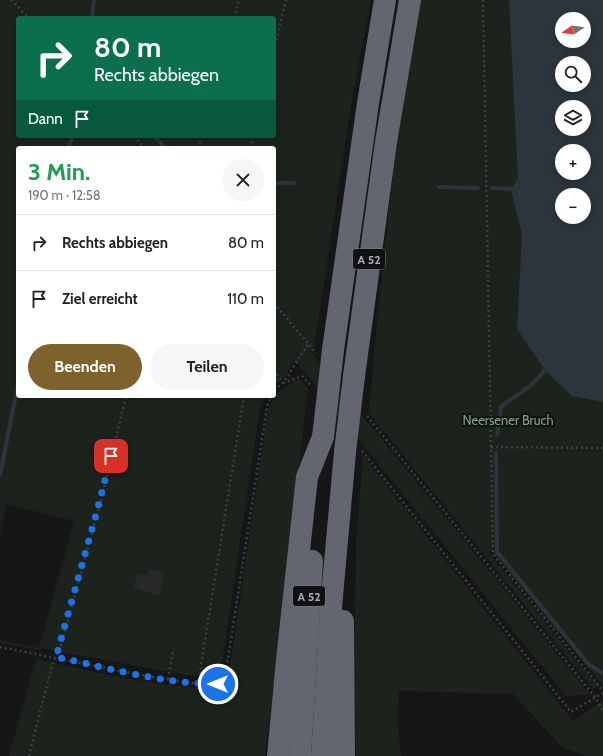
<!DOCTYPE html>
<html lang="de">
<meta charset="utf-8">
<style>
:root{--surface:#fff;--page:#f6f6f6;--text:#202124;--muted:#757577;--line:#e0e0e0;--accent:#7e622b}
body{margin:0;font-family:Cabin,sans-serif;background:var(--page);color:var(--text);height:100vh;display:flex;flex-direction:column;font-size:15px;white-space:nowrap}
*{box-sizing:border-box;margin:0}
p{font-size:13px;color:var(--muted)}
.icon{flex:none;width:22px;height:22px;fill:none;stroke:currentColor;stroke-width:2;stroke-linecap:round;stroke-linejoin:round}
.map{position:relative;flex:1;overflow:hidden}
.side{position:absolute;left:16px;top:146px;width:260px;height:252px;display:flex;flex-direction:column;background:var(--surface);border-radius:4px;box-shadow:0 2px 6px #0003}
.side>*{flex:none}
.guide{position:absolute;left:16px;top:16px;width:260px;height:122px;border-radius:4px;box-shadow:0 2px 6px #0003;background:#0b6e4f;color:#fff;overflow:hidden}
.needle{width:26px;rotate:257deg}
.controls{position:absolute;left:555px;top:12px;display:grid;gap:8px}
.controls a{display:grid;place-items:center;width:36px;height:36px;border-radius:50%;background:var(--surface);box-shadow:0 2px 6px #0003;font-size:20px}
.pin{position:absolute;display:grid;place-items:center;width:34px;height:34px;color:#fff;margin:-17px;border-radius:8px;box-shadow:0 2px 6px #0006}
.me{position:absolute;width:44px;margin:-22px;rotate:270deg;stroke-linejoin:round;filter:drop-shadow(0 0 3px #0008)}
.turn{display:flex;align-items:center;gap:14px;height:84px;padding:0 12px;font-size:18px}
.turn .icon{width:52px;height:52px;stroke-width:2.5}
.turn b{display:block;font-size:28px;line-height:34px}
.then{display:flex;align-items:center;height:38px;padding:0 12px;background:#0003;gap:8px;font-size:15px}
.round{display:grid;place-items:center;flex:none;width:42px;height:42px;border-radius:21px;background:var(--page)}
.summary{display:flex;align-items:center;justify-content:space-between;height:68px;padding:0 12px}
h1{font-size:24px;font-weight:700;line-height:30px;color:#1e9e55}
.cta{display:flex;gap:8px;margin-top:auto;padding:8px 12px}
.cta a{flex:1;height:46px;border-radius:24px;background:var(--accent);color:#fff;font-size:16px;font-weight:700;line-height:46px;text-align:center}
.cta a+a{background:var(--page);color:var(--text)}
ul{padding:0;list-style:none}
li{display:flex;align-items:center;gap:12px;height:56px;padding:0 12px;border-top:1px solid var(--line)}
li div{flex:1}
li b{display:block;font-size:15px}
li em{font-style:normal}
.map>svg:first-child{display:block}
.green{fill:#1c231d;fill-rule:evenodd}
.water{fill:#2c353c;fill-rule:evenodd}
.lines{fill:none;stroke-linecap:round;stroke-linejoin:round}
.stream{stroke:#2c353c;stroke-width:4}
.building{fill:#29292c}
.path{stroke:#3d3f44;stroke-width:2.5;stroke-dasharray:2 3;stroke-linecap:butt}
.motorway{stroke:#63666e;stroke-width:22}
.motorway-bridge{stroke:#63666e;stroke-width:22}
.route{stroke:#1a73e8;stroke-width:7;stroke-dasharray:0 12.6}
.labels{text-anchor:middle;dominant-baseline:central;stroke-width:4;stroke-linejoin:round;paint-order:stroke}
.shield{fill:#111113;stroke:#7b7e86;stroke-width:1}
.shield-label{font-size:12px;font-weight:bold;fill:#a8adb8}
.park-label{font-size:13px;fill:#7fa381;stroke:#111113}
</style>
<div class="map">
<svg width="603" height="756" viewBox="0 0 603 756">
<rect width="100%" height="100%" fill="#161618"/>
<g class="green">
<path d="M0,0H371L351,105L313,355L589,693L586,695L566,696L294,359L286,375L274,385V148H18V396H265L260,408L222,663L216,676L209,679L40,648L39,650L0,643V640L39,648L74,521L6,504L0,535ZM18,18H274V136H18Z"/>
<path d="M418,0H603V686L490,549V554L598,687L593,689L369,413C381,275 395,137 418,0ZM562,19H584V41H562ZM562,63H584V85H562ZM562,107H584V129H562ZM562,151H584V173H562ZM562,195H584V217H562Z"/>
<path d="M295,380L302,381L308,389L265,756H9L36,659C98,673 163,689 227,688L268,410L275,395Z"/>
<polygon points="363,456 573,721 603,700 603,756 586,756 562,747 513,694 399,691 397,717 401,756 356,756 354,685 356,543"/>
</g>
<path class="water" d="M509,0H603V402L572,396L545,370L517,329L522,235L511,189L518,179ZM562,19H584V41H562ZM562,63H584V85H562ZM562,107H584V129H562ZM562,151H584V173H562ZM562,195H584V217H562Z"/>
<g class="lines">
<g class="stream">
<polyline points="92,18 94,0"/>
<polyline points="154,136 165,148"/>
<polyline points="68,148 73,136"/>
<polyline points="274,183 294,183"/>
<polyline points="439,187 478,188"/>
<polyline points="492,188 517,189"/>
<path d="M497,435L501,407C513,397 544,380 546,365"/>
<polyline points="496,453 497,552 589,665 603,673"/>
<polyline points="0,475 18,384"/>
</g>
</g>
<polygon class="building" points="148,569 165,573 159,596 134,587 137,573 147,576"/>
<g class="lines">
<g class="path">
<polyline points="11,0 29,18"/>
<polyline points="483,0 493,554 603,691"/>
<polyline points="234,18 239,0"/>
<polyline points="274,50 286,0"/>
<polyline points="134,136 144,148"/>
<polyline points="198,148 202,136"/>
<polyline points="250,148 253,136"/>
<polyline points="274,303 316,353"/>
<polyline points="274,370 283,383"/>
<polyline points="283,383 302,376 312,387"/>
<polyline points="274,390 283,383 308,344"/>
<polyline points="367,416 595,697 603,711"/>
<polyline points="491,447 603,448"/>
<polyline points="362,451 571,712 603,693"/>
<polyline points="0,647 141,675 198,684 218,684 227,665 267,407 271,396"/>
<polyline points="168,679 173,652"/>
<polyline points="198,684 244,396"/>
<polyline points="29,756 52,665 60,649 101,500 126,396"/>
</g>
<g class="motorway">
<polyline points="333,350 368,103 385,0"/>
<polyline points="354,376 386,142 410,0"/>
<polyline points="343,621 344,756"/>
<polyline points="278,756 287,660 307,477 323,437"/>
<polyline points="300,756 312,561"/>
<polyline points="322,756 331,607 345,452"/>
</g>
<g class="motorway-bridge">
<polyline points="323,437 333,350"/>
<polyline points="345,452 354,376"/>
</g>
</g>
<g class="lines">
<path class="route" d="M111,456L96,515L56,657C109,668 164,684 218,684"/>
</g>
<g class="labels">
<g class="shield">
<rect x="353" y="249" width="32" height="20" rx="3"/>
<rect x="293" y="586" width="32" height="20" rx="3"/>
</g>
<g class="shield-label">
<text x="369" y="259">A 52</text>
<text x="309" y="596">A 52</text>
</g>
<g class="park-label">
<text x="508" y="420">Neersener Bruch</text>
</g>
</g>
</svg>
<div class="controls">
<a><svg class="needle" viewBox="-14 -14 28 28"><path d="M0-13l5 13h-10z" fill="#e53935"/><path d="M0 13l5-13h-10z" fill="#757577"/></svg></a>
<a><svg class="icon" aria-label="search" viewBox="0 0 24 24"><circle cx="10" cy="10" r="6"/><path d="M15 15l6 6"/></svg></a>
<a><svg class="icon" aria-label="layers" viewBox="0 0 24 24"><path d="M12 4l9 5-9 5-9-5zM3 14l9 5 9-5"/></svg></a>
<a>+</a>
<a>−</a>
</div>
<div class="pin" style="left:111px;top:456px;background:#d93025"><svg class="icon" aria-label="arrive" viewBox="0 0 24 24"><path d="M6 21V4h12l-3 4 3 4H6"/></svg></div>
<svg class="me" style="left:218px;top:684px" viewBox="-20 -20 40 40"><circle r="17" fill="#1a73e8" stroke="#fff" stroke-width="3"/><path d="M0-11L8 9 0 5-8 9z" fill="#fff"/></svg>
<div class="guide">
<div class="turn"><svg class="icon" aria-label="right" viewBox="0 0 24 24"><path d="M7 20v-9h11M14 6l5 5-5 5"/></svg><div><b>80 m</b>Rechts abbiegen</div></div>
<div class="then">Dann<svg class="icon" aria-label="arrive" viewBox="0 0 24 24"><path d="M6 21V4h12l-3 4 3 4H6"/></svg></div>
</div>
<section class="side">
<div class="summary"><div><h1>3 Min.</h1><p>190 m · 12:58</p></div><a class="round"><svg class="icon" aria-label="close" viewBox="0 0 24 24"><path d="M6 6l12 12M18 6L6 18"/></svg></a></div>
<ul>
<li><svg class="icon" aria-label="right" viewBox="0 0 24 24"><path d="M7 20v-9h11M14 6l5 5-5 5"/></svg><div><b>Rechts abbiegen</b></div><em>80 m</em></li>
<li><svg class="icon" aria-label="arrive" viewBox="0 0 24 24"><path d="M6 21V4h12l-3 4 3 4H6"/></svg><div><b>Ziel erreicht</b></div><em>110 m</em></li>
</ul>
<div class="cta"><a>Beenden</a><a>Teilen</a></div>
</section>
</div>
